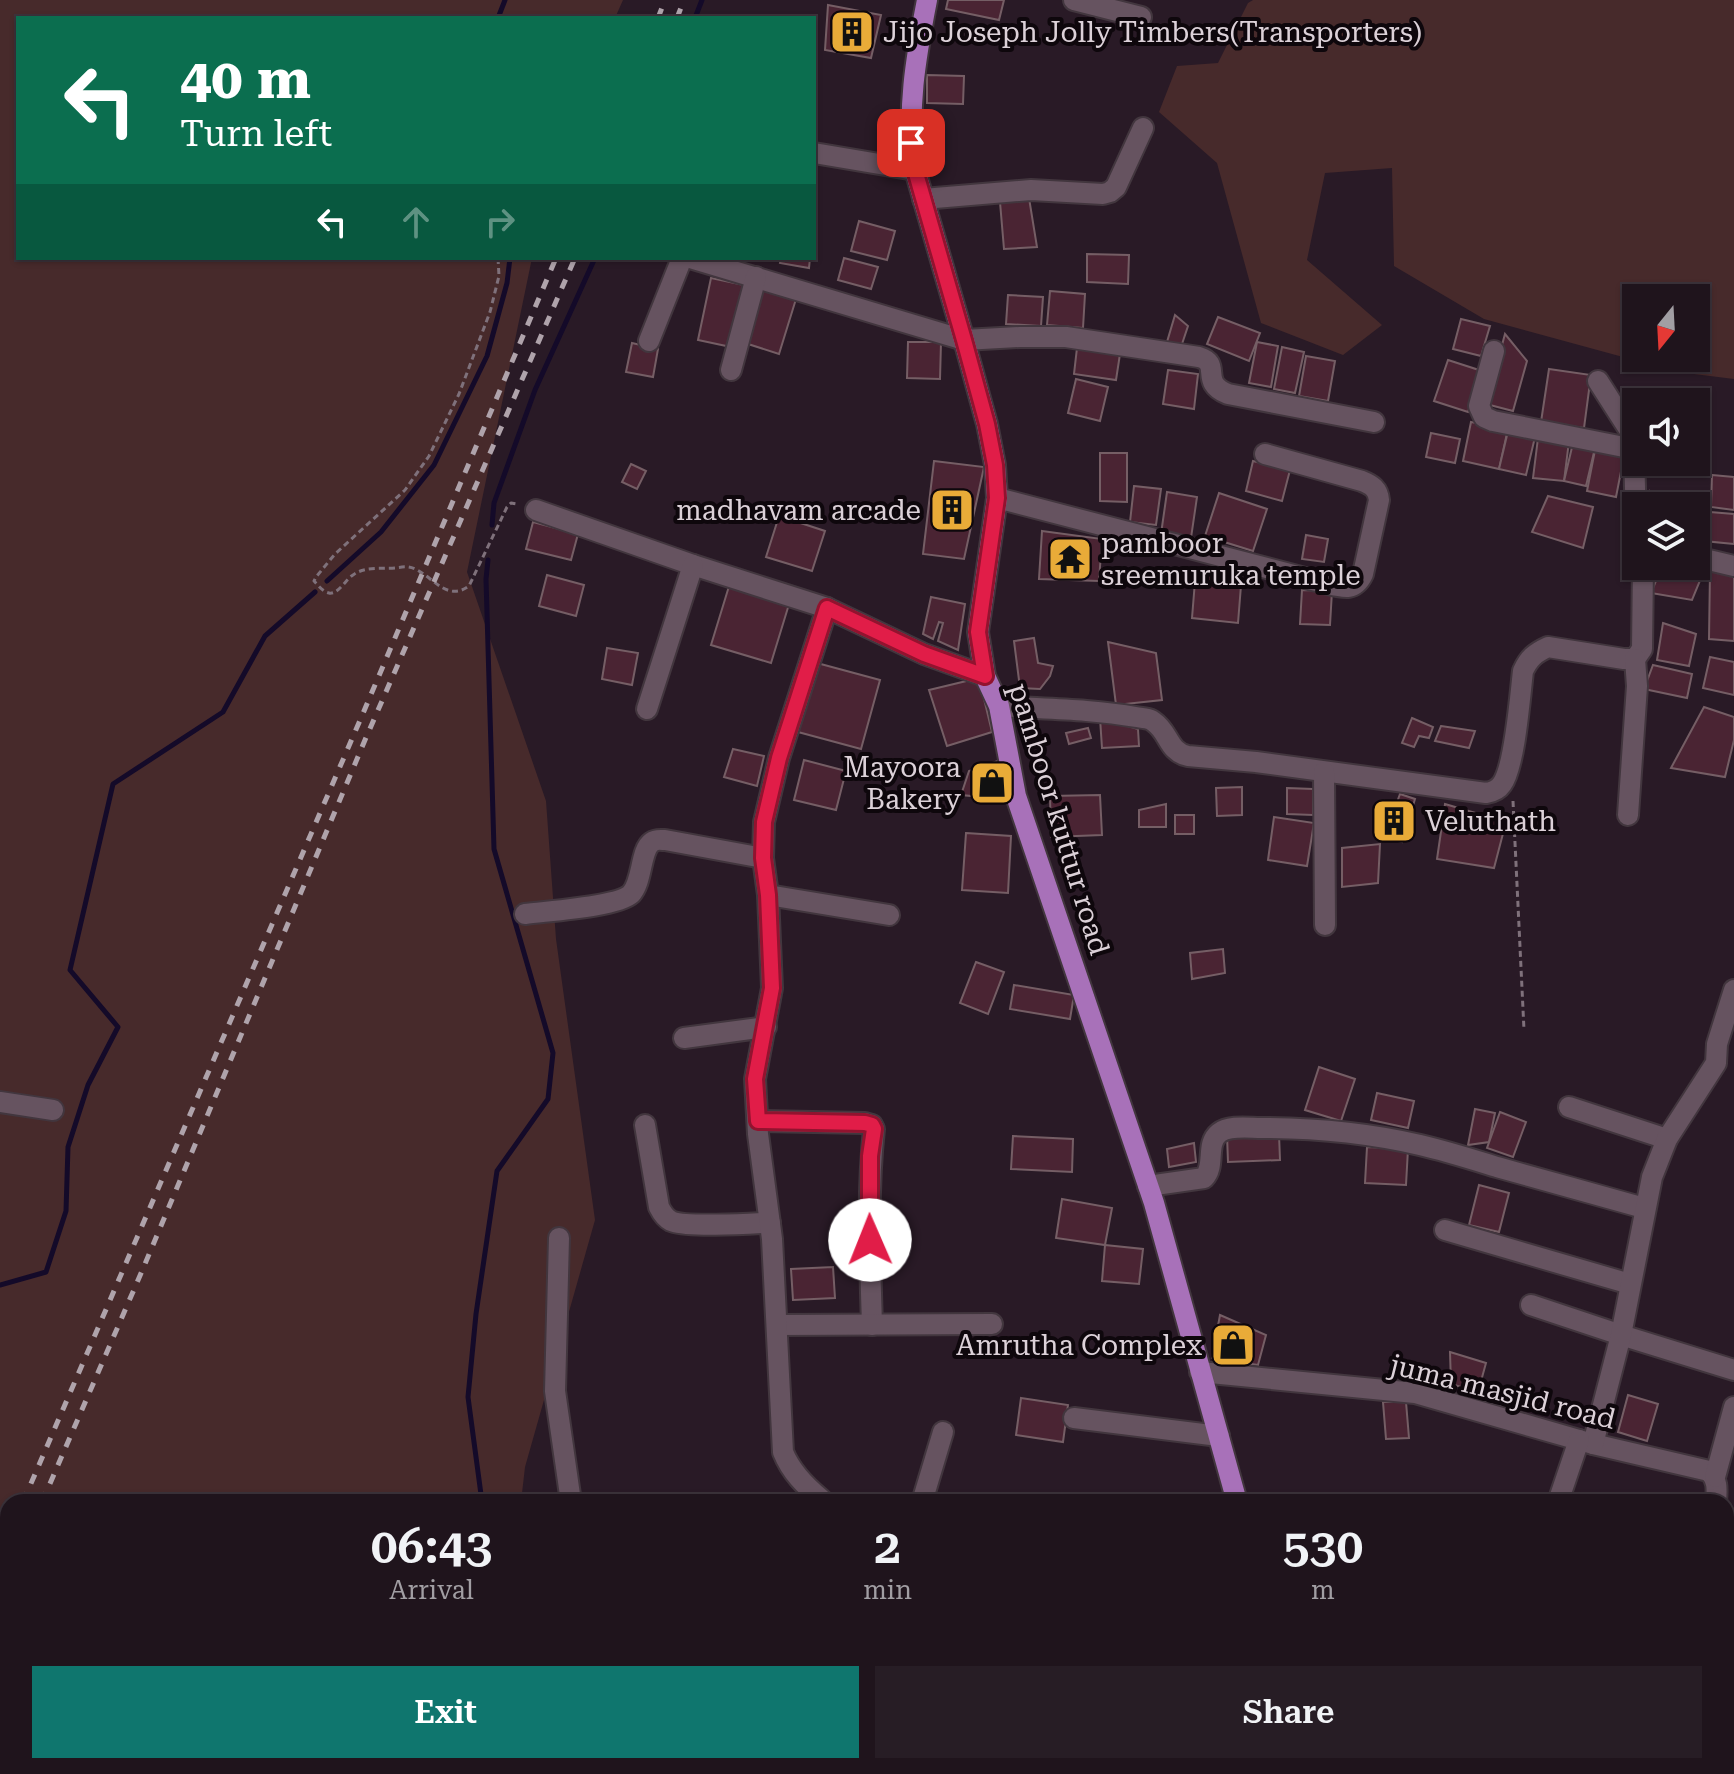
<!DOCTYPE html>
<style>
:root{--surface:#1f141c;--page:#271d25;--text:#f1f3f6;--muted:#a19ea3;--line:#3c333b;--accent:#0f766e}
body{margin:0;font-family:"Roboto Serif",serif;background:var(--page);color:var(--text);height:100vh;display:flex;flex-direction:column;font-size:30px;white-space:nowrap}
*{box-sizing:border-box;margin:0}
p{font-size:26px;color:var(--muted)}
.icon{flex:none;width:44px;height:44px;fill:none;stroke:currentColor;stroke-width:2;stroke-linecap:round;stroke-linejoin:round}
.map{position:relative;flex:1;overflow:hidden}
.side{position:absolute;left:0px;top:1494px;width:1734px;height:280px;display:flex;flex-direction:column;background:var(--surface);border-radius:24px 24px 0 0;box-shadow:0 2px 6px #0004,0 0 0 2px var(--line)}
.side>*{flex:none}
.hud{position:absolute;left:16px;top:16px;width:800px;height:244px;border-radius:0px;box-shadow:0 2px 6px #0004,0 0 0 2px var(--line);background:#0b6e4f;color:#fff;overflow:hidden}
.needle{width:52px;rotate:198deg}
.controls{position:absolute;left:1622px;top:284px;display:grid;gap:16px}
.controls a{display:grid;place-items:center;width:88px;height:88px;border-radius:0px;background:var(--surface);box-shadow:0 2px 6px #0004,0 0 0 2px var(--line);font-size:40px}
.pin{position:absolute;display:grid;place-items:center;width:68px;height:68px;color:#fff;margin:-34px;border-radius:16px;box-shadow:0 4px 12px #0006}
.me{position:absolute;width:88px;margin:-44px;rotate:359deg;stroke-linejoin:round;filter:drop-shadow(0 0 6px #0008)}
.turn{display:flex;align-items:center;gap:28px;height:168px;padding:0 32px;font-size:36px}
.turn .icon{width:104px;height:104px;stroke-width:2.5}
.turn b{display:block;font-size:56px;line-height:68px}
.lanes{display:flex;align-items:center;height:76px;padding:0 32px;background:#0003;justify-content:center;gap:40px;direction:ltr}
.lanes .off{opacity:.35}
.eta{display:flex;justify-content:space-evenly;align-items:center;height:136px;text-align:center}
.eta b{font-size:48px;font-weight:600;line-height:56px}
.action{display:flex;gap:16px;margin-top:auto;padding:16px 32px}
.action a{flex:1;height:92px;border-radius:0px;background:var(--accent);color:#fff;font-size:32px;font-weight:600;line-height:92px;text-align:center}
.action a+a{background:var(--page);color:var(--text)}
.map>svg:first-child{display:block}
.green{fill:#472a2b;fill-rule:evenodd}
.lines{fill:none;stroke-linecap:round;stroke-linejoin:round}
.stream{stroke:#140a29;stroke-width:5}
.building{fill:#4a2433;stroke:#755e65;stroke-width:2}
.minor-casing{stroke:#42363e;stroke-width:24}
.major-casing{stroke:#42363e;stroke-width:24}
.path{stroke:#7f717b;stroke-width:3;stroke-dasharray:6 4;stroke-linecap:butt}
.minor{stroke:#665360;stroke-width:20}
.major{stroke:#a871b9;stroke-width:20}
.rail{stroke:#afa3ab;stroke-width:5;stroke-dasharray:10 10;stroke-linecap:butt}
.route-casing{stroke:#92132f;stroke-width:20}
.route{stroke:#e11d48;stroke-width:14}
.labels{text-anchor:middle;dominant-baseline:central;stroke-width:8;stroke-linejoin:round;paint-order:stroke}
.poi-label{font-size:28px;fill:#dcd1d8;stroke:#0e070c;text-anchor:start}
.street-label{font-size:28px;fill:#dcd1d8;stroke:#0e070c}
</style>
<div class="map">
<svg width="1734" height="1774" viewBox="0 0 1734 1774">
<rect width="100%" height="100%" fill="#291a26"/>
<g class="green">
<polygon points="0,0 623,0 615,18 18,18 18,258 532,258 467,572 546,801 556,939 595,1220 525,1467 521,1502 8,1502 8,1766 561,1766 564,1774 0,1774"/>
<path d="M1253,0H1734V379L1678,372L1484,319L1394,266L1392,168L1325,173L1307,260L1382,325L1343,355L1261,323L1217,163L1159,112L1177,66L1218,63L1248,3ZM1636,298H1696V358H1636Z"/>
</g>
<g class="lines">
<g class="stream">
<polyline points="498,18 505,0"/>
<polyline points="695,18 702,0"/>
<polyline points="492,525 494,503 535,390 595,258"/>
<polyline points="327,581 381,532 434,465 487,356 507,283 510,258"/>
<polyline points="0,1285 46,1272 66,1211 68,1147 88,1085 118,1027 70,970 113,784 223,712 265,636 315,592"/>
<polyline points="482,1502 468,1397 476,1314 497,1171 548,1099 553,1053 494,849 486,579 488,560"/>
</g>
</g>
<g class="building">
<polygon points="948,0 1004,0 999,20 946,9"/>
<polygon points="828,5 881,15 871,58 825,50"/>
<polygon points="927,75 964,76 963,104 927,103"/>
<polygon points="1029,198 1037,247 1004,249 1000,202"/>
<polygon points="859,221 895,231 887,260 851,251"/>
<polygon points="1087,254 1129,255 1128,284 1087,282"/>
<polygon points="781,258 810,258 809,268 780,263"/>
<polygon points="844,258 878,267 871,289 838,280"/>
<polygon points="711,278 744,285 731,347 698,340"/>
<polygon points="762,288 796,299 779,354 745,343"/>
<polygon points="1050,291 1085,294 1083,328 1047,325"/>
<polygon points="1008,295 1043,297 1041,326 1006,324"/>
<polygon points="1175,315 1188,326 1181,347 1167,342"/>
<polygon points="1218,317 1260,333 1249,361 1207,344"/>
<polygon points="1461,319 1490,326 1481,356 1453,349"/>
<polygon points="1505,334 1527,361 1513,411 1486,404"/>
<polygon points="908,342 941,342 940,379 907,378"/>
<polygon points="1257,342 1278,346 1271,387 1249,383"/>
<polygon points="632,343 658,349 653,377 626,372"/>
<polygon points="1282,347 1304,352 1295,393 1274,389"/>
<polygon points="1077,348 1120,354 1116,380 1074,374"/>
<polygon points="1306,356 1335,361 1328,401 1299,396"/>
<polygon points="1448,360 1482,371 1468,412 1434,401"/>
<polygon points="1549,369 1591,375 1584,428 1541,422"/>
<polygon points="1168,370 1198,374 1194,409 1163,404"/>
<polygon points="1076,379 1108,387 1100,421 1068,413"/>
<polygon points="1471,422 1508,429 1499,469 1463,461"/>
<polygon points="1508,431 1535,437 1526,475 1499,469"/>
<polygon points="1431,433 1460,439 1455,463 1426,457"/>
<polygon points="1538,438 1569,441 1564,481 1533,478"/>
<polygon points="1573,443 1595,448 1586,486 1564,481"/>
<polygon points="1596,445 1625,451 1616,497 1587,491"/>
<polygon points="1100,453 1127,453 1127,502 1100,501"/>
<polygon points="934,461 984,467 964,559 923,554"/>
<polygon points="1253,461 1290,470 1282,501 1246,491"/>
<polygon points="631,464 646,471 637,489 622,482"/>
<polygon points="1712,475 1734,477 1734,510 1711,507"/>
<polygon points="1134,486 1161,489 1156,525 1130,522"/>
<polygon points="1650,491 1686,506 1649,506"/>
<polygon points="1167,492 1197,497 1191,538 1161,534"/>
<polygon points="1219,493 1267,509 1253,551 1205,536"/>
<polygon points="1548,496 1593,507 1583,548 1532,532"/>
<polygon points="1710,512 1734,514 1734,544 1704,541"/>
<polygon points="779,516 825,531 812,571 766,557"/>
<polygon points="533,522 578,534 571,560 526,549"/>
<polygon points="1042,531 1102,539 1099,581 1039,579"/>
<polygon points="1306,535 1328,539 1324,562 1302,559"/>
<polygon points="1662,566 1706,566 1692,600 1651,593"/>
<polygon points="1196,569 1242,573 1238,623 1192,618"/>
<polygon points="1710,571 1734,576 1734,641 1709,639"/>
<polygon points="547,575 584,585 576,616 539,606"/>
<polygon points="730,583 790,601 771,663 711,645"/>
<polygon points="1302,590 1332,591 1330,625 1300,624"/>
<polygon points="931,597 965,604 958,650 938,641 943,623 939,622 933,639 923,634"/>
<polygon points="1663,623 1696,634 1689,666 1657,660"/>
<polygon points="1034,638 1038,663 1053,666 1050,676 1040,689 1020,688 1014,641"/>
<polygon points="1108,642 1156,653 1162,700 1116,705"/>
<polygon points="607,648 638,653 632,685 602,679"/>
<polygon points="1710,657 1734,662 1734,695 1703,688"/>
<polygon points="817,663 880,680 861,749 798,732"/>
<polygon points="1653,665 1692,674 1687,698 1644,689"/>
<polygon points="979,678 992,732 947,746 929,690"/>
<polygon points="1704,707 1734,717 1734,740 1725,777 1671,768"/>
<polygon points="1100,718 1138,729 1139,746 1102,748"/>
<polygon points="1412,718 1433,727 1429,738 1419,736 1414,747 1402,743"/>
<polygon points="1441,726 1475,731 1469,748 1435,741"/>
<polygon points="1088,728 1091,738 1069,744 1066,733"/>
<polygon points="733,749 764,756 757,786 724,777"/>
<polygon points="1012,756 1025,801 961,795 969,771"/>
<polygon points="804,760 846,771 836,810 794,800"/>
<polygon points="1242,787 1242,815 1217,816 1216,788"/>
<polygon points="1287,788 1313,789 1313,815 1287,814"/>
<polygon points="1400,794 1415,799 1402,842 1375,835 1385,801 1396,805"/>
<polygon points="1100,795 1102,835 1051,837 1050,796"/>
<polygon points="1166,804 1166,827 1139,827 1139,810"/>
<polygon points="1445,804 1506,822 1494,868 1437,859"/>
<rect x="1175" y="815" width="19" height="19"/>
<polygon points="1274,817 1314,823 1307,866 1268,860"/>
<polygon points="966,833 1011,836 1008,893 962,890"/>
<polygon points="1380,844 1378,883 1342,887 1342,848"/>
<polygon points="1223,949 1225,973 1192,979 1190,953"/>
<polygon points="976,962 1004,972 988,1014 960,1003"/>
<polygon points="1014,985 1074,995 1070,1019 1010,1009"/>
<polygon points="1319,1067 1355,1079 1341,1121 1305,1110"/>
<polygon points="1377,1093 1414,1101 1408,1128 1371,1120"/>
<polygon points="1475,1109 1495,1113 1489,1142 1468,1145"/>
<polygon points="1500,1112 1526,1122 1513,1157 1487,1148"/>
<polygon points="1279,1134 1280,1160 1228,1162 1227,1135"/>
<polygon points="1013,1136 1073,1139 1072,1172 1011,1169"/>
<polygon points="1194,1143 1196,1162 1169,1167 1167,1149"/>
<polygon points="1367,1147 1408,1149 1406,1185 1365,1183"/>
<polygon points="1479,1185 1509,1193 1499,1232 1469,1225"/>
<polygon points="1062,1199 1112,1208 1105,1245 1056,1238"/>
<polygon points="1105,1245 1143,1249 1139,1284 1102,1281"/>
<polygon points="833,1267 835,1298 793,1300 791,1269"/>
<polygon points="1220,1315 1266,1335 1258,1365 1212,1358"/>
<polygon points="1450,1352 1486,1363 1478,1392 1451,1384"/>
<polygon points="1628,1395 1658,1404 1647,1441 1618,1432"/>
<polygon points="1021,1398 1068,1405 1063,1442 1016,1435"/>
<polygon points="1383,1402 1406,1402 1409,1438 1386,1439"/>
<polygon points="956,1766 983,1766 982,1774 955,1774"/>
</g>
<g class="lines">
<g class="minor-casing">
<g id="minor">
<polyline points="1074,0 1141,17"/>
<polyline points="814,153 915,170"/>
<polyline points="923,199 1031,190 1103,194 1110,192 1116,187 1143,128"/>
<path d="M690,258L964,340L1020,337H1066L1199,357C1223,364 1198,382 1228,394L1374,422"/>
<polyline points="649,341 682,258"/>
<polyline points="1494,351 1479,406 1484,417 1493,421 1634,449"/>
<polyline points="731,370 756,277"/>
<polyline points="1598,381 1630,431 1634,449 1636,527"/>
<path d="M997,498L1328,584C1344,588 1355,591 1363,574L1379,500C1378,489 1372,485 1362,481L1265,454"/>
<polyline points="536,510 693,565 827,608 924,654 985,676"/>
<polyline points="1696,557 1734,566"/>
<path d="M999,706C1045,709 1091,709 1136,717C1142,718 1150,718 1154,722C1169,732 1168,752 1188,756L1256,762L1486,793C1493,792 1498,790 1502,784C1515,766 1520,696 1523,671C1529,658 1535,653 1548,647L1624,659H1635L1642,649L1643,566"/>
<polyline points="647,709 693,565"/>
<polyline points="1324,772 1325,925"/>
<polyline points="1628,815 1637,686 1635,659"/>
<polyline points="768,895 889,915"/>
<path d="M525,914C546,911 617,907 631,894C643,881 640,850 652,842C656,839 661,840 665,840L763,858"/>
<polyline points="684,1038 766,1027"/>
<polyline points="0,1102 53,1110"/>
<polyline points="1569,1107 1667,1139"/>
<path d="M758,1121L865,1123L872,1125L874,1129C867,1194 870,1259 872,1325"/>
<path d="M645,1125L659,1207C662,1213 665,1218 671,1221C686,1228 750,1223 770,1223"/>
<path d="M1148,1186L1204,1178C1216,1166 1205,1144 1219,1133C1229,1125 1249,1128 1261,1128C1314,1128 1368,1133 1420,1145C1446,1151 1471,1159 1497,1167C1546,1181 1595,1194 1644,1208"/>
<polyline points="1445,1230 1630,1284"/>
<polyline points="559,1238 555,1391 571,1502"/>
<polyline points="1531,1305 1621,1335 1734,1370"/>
<polyline points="778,1325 992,1324"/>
<path d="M1200,1372L1415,1393L1593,1444L1709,1471C1718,1480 1717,1489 1716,1502"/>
<polyline points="1074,1418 1219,1436"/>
<polyline points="1593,1444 1621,1335 1652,1177 1667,1139 1716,1063 1717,1044 1734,990"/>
<polyline points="1715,1477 1734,1407"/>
<path d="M822,1502L821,1499C805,1486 791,1472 783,1452L772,1239L758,1134L755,1079L772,988L768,895L763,858L764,822L779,758L827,608"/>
<polyline points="922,1502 943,1432"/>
<polyline points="1558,1502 1579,1440"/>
<polyline points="1726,1745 1734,1746"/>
<polyline points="0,1765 8,1750"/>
<path d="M432,1766C457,1770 483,1772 508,1766"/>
<polyline points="705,1766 769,1771 796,1766"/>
<polyline points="1046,1766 1046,1774"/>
<polyline points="310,1774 313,1766"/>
<polyline points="1444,1774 1445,1766"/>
<polyline points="1566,1774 1568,1766"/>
</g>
</g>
<g class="major-casing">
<g id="major">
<path d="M927,0C916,56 906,113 915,170L964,340L987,424L995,465L997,498L978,632L985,676L999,706L1016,796L1154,1203L1237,1502"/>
<polyline points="1311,1766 1314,1774"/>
</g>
</g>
<g class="path">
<path d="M498,258L499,276L490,312L459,394L429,456L405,490L335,554L316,577L314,581C318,585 323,592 329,593C338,595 346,579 353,575C366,565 387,570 402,567C427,563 442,606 469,586L507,507L511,503L517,504"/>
<polyline points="1513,801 1524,1030"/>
</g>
<use href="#minor" class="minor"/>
<use href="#major" class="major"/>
<g class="rail">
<polyline points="658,18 665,0"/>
<polyline points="677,18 684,0"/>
<polyline points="23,1502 364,711 556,258"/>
<polyline points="42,1502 142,1271 365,740 575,258"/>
<polyline points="0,1560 8,1540"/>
<polyline points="0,1602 8,1584"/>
</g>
</g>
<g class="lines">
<g class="route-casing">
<polyline id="route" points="870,1240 870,1156 874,1129 872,1125 865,1123 758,1121 755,1079 772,988 768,895 763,858 764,822 779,758 827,608 924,654 985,676 978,632 997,498 995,465 987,424 964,340 915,170 911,143"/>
</g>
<use href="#route" class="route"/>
</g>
<defs>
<g id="building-square" transform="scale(2.3)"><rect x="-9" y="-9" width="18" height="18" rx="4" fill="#e9ab38" stroke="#0e070c"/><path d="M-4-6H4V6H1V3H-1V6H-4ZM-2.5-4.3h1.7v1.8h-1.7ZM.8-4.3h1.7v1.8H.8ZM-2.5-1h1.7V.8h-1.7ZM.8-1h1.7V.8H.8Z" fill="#111"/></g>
<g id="temple-square" transform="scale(2.3)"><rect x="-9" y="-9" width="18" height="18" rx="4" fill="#e9ab38" stroke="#0e070c"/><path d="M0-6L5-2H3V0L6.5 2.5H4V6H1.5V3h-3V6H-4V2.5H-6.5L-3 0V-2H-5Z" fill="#111"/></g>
<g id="shop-square" transform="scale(2.3)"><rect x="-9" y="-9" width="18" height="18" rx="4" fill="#e9ab38" stroke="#0e070c"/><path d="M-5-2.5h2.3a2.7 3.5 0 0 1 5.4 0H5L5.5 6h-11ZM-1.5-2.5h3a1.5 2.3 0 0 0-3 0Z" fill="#111"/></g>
</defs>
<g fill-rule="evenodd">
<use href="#building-square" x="852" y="32"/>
<use href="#building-square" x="952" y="510"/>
<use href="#temple-square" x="1070" y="559"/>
<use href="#shop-square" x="992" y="783"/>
<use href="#building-square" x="1394" y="821"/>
<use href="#shop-square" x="1233" y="1345"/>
</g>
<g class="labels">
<g class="poi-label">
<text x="883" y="32">Jijo Joseph Jolly Timbers(Transporters)</text>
<text x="921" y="510" text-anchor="end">madhavam arcade</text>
<text x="1101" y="543">pamboor<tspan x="1101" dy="32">sreemuruka temple</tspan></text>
<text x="961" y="767" text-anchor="end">Mayoora<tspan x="961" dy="32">Bakery</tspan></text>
<text x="1425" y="821">Veluthath</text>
<text x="1202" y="1345" text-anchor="end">Amrutha Complex</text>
</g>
<g class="street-label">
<text transform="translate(1059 819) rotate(73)">pamboor kuttur road</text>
<text transform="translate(1503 1392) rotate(14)">juma masjid road</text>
</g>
</g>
</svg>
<div class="controls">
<a><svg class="needle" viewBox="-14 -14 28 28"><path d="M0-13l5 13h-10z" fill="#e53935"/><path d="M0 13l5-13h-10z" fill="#a19ea3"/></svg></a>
<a><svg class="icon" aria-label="sound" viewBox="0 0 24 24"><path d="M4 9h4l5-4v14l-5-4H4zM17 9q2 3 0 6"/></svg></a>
<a><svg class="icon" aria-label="layers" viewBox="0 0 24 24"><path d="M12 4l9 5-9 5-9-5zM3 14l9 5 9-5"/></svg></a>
</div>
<div class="pin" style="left:911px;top:143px;background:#d93025"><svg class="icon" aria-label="arrive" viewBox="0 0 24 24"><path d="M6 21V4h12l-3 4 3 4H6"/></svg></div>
<svg class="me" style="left:870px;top:1240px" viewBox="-20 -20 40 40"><circle r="19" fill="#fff"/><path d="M0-13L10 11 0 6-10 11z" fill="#e11d48"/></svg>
<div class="hud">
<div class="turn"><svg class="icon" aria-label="left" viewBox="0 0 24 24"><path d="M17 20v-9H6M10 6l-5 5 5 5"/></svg><div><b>40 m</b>Turn left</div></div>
<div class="lanes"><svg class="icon" aria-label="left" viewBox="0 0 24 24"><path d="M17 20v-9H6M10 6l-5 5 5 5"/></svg><svg class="icon off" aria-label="ahead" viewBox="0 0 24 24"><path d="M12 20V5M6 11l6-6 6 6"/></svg><svg class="icon off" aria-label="right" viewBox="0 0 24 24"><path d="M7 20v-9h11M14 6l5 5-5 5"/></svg></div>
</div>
<section class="side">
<div class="eta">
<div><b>06:43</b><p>Arrival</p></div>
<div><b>2</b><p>min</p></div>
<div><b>530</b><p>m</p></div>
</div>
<div class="action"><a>Exit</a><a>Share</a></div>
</section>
</div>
